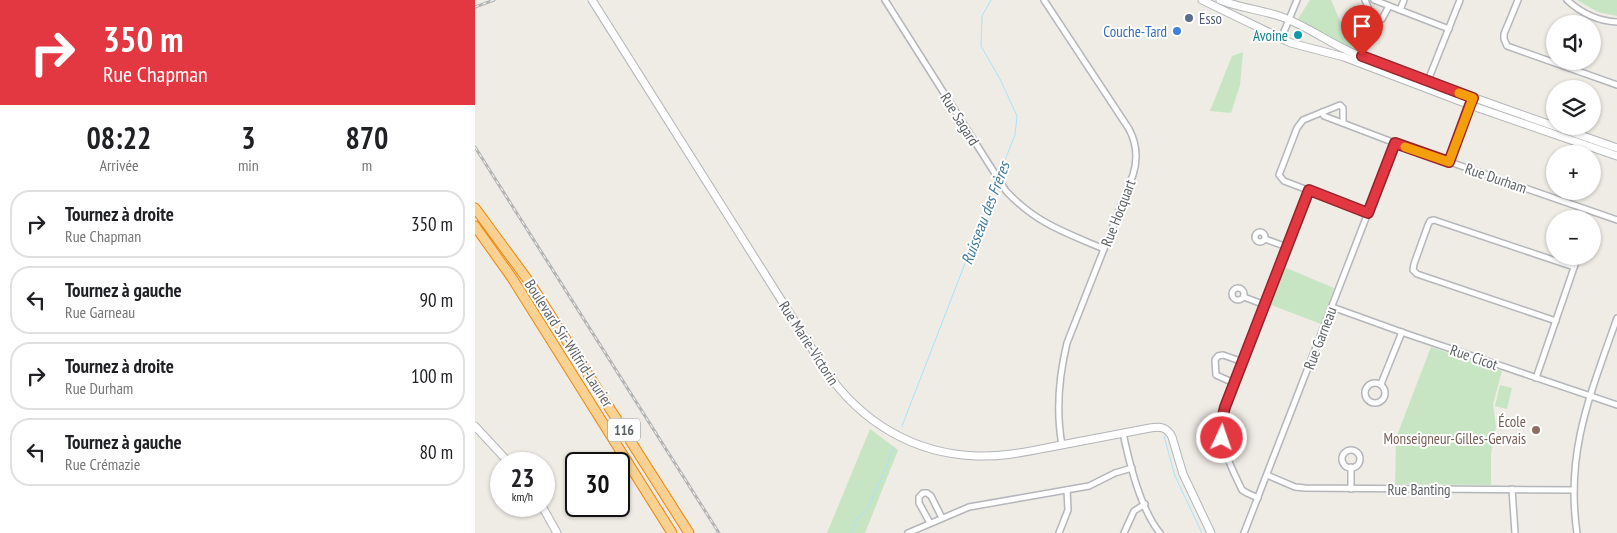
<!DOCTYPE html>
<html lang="fr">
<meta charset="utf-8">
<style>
:root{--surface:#fff;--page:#f2f2f2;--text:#202124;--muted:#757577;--line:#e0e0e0}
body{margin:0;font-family:"PT Sans Narrow",sans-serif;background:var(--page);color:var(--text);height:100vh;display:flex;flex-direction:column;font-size:19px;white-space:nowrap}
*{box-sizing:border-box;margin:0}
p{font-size:16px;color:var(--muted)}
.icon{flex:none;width:28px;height:28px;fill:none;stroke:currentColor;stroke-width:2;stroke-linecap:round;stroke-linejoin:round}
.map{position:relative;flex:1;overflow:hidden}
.panel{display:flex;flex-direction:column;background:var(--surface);width:475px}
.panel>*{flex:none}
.banner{background:#e33742;color:#fff;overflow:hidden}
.controls{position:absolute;left:1071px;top:15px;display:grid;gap:10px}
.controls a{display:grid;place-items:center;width:55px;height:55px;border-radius:50%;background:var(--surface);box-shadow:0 1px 4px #0004;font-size:25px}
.speed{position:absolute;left:15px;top:452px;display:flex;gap:10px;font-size:25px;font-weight:700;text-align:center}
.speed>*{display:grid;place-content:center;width:65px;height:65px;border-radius:50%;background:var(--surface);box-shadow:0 1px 4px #0004;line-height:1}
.speed small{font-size:12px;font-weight:400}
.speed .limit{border:2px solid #111;border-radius:8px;background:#fff;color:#111}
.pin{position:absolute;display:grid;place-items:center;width:42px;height:42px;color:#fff;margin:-51px -21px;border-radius:50% 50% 50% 0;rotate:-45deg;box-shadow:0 0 5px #0007}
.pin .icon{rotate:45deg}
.me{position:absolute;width:55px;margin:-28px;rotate:3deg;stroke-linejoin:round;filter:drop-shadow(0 0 4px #0008)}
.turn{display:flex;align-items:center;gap:18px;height:105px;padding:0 20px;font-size:22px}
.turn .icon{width:65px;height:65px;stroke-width:2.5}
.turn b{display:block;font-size:35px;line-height:42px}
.eta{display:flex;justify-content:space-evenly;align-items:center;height:85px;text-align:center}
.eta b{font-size:30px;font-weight:600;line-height:35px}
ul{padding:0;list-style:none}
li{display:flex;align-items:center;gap:15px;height:68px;margin:0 10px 8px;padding:0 10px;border:2px solid var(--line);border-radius:20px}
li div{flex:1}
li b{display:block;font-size:19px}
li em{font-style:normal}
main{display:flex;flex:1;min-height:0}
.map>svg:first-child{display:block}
.green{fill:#c8e5c3}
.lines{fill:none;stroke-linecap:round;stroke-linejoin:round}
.stream{stroke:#a8e3fc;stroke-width:1}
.street-casing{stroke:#b3b6ba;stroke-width:8}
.secondary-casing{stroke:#b2b6b9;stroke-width:9}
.highway-casing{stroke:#eb8509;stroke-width:11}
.street{stroke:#fff;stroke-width:5}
.secondary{stroke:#fff;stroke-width:7}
.highway{stroke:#f9d192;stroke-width:9}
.rail-casing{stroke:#b2b3b3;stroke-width:3}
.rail{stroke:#fff;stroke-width:1;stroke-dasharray:4;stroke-linecap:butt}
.route-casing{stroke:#94242b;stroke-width:12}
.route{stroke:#e33742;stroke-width:9}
.slow{stroke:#f59e0b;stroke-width:9}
.service-dot{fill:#5c6f8a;stroke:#fff;stroke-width:2}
.shop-dot{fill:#3f7fe0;stroke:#fff;stroke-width:2}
.culture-dot{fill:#0f9aa8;stroke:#fff;stroke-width:2}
.education-dot{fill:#8d6e63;stroke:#fff;stroke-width:2}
.labels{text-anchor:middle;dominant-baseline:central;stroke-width:4;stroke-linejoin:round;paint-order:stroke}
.shield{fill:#fff;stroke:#8e9193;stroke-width:1}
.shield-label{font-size:14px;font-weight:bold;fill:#5d6265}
.service-label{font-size:15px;fill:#4e5e75;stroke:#fff;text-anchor:start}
.shop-label{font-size:15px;fill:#366cbe;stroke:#fff;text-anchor:end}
.culture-label{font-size:15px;fill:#0d838f;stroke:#fff;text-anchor:end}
.street-label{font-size:15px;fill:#5d6265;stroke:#fff}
.education-label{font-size:15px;fill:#785e54;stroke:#fff;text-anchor:end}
.water-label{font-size:16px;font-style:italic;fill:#3f7a9c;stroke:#fff}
</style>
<main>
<section class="panel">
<div class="banner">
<div class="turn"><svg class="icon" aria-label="right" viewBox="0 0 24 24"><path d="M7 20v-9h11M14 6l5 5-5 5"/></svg><div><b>350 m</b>Rue Chapman</div></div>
</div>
<div class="eta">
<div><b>08:22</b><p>Arrivée</p></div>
<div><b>3</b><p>min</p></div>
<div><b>870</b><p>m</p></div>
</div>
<ul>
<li><svg class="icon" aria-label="right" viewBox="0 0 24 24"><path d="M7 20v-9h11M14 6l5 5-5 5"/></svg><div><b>Tournez à droite</b><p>Rue Chapman</p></div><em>350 m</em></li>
<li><svg class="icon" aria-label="left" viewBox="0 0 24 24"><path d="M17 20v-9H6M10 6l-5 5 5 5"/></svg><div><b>Tournez à gauche</b><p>Rue Garneau</p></div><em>90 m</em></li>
<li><svg class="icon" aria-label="right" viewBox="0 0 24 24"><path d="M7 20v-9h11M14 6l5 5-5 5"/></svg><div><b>Tournez à droite</b><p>Rue Durham</p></div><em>100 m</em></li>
<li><svg class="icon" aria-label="left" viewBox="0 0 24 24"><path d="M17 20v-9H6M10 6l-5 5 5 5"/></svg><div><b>Tournez à gauche</b><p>Rue Crémazie</p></div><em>80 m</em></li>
</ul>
</section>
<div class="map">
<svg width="1142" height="533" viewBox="0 0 1142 533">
<rect width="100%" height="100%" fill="#efebe5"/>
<g class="green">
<polygon points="835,0 856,0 877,48 858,39 823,19"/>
<polygon points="1102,0 1142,0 1142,16 1123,12"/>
<polygon points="768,52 765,85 756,113 735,111 757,56"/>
<polygon points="809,267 859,288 846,324 794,304"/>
<polygon points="956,347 1027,371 1018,404 1021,427 1016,454 1016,485 920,484 921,438"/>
<polygon points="1025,385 1037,388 1032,409 1020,406"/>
<polygon points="395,429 423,450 390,533 352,533"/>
</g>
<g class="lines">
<g class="stream">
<polyline points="516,0 507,16 506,46 525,79 542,116 540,135 524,175"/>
<polyline points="427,426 522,181"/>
<polyline points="689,436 700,476 727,533"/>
<polyline points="376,533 382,519 391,511 405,482 419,447"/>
</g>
<g class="street-casing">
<g id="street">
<path d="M410,0L531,191C561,223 589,232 629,249"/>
<path d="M569,0L654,129C662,144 663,159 658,175L592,343C584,376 581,412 587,445"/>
<polyline points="890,0 897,17 901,21 907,19 914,6"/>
<polyline points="899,0 974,29"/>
<polyline points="1043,0 1029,34 1029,39 1032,46 1142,85"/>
<path d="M1092,0C1106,13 1123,21 1142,22"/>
<polyline points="925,10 929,0"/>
<polyline points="806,39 822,0"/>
<polyline points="952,83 985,0"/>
<polyline points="847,112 849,116 920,143 1142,220"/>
<polyline points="868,123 868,108 865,105 828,120 822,128 804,175 809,181 893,213"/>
<polyline points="973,162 996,103"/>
<circle cx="785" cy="237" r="5"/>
<polyline points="790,239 812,247"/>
<circle cx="763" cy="294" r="6"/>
<polyline points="769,297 790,305"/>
<polyline points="857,307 932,334 1142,405"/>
<polyline points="1081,321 942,274 938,270 939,264 953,225 955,221 959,220 1099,267"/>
<polyline points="1061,378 1103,256"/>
<polyline points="759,383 741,375 740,360 743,356 748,355 768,362"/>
<circle cx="900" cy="393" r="10"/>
<polyline points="906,384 927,332"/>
<path d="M648,433C654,462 666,510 685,533"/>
<circle cx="876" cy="459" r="9"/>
<polyline points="792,475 820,487 830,488 1099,490"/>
<polyline points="876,489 876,467"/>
<polyline points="1037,489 1040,533"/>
<path d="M783,498L772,493L767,490C756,467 744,445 747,419L834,190"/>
<polyline points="455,523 444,503 444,497 448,493 452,493 456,496 467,518"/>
<polyline points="433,533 494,507 614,486 640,473 657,468"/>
<polyline points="584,533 593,510 592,490"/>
<polyline points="649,533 659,511 670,504"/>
<polyline points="769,533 920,143"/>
<path d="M1102,533C1090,451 1116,393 1142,318"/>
</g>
</g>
<g class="secondary-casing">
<g id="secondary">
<path d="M117,0L351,371C386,422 439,454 502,456C529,457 555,451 581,446C612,440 644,434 675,428C685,426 692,427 697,437L708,474L736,533"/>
<polyline points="727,0 816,43 869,57 995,105 1142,156"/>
<path d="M745,0C765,8 787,10 807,17C832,26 854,43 878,53C965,87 1054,117 1142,148"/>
<polyline points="0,426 35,464"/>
<polyline points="67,506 82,533"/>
</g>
</g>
<g class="highway-casing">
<g id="highway">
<polyline points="0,208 55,283 214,533"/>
<polyline points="0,226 37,278 197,533"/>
</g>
</g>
<use href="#street" class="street"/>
<use href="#secondary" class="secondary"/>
<use href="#highway" class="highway"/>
<g class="rail-casing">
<g id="rail">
<polyline points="0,7 19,0"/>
<polyline points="0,147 244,533"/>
</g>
</g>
<use href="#rail" class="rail"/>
</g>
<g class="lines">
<g class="route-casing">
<polyline id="route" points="747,438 746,423 750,407 834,190 893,213 920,143 974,162 995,105 998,98 887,56"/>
</g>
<use href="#route" class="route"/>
<polyline class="slow" points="930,147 974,162 998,98 984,93"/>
</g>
<circle class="service-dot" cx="714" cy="18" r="5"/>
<circle class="shop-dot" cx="702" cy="31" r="5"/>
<circle class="culture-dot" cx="823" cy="35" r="5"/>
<circle class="education-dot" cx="1061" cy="430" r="5"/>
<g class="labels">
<rect class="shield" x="133" y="418.5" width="32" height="23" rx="4"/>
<g class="shield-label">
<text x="149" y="430">116</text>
</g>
<g class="service-label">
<text x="724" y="18">Esso</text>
</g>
<g class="shop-label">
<text x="692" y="31">Couche-Tard</text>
</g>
<g class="culture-label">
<text x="813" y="35">Avoine</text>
</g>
<g class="street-label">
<text transform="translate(485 119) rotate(58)">Rue Sagard</text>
<text transform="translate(1021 178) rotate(19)">Rue Durham</text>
<text transform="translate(643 213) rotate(-69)">Rue Hocquart</text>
<text transform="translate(845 338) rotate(-69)">Rue Garneau</text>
<text transform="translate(94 343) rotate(57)">Boulevard Sir-Wilfrid-Laurier</text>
<text transform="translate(334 343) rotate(57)">Rue Marie-Victorin</text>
<text transform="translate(999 357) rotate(19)">Rue Cicot</text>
<text x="944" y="489">Rue Banting</text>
</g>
<g class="education-label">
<text x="1051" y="421">École<tspan x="1051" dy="17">Monseigneur-Gilles-Gervais</tspan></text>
</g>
<g class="water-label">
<text transform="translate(510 213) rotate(-69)">Ruisseau des Frères</text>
</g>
</g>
</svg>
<div class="controls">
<a><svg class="icon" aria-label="sound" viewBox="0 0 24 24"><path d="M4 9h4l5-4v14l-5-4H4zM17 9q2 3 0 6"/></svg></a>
<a><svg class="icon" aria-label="layers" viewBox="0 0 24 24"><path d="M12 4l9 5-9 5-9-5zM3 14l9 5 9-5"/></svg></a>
<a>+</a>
<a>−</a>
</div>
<div class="speed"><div>23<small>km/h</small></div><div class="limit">30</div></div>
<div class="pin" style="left:887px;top:56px;background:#d93025"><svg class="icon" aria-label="arrive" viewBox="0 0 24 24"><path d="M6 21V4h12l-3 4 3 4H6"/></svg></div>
<svg class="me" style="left:747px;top:438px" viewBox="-20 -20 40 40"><circle r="17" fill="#e33742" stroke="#fff" stroke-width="3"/><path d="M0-11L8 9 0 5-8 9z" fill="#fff"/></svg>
</div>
</main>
